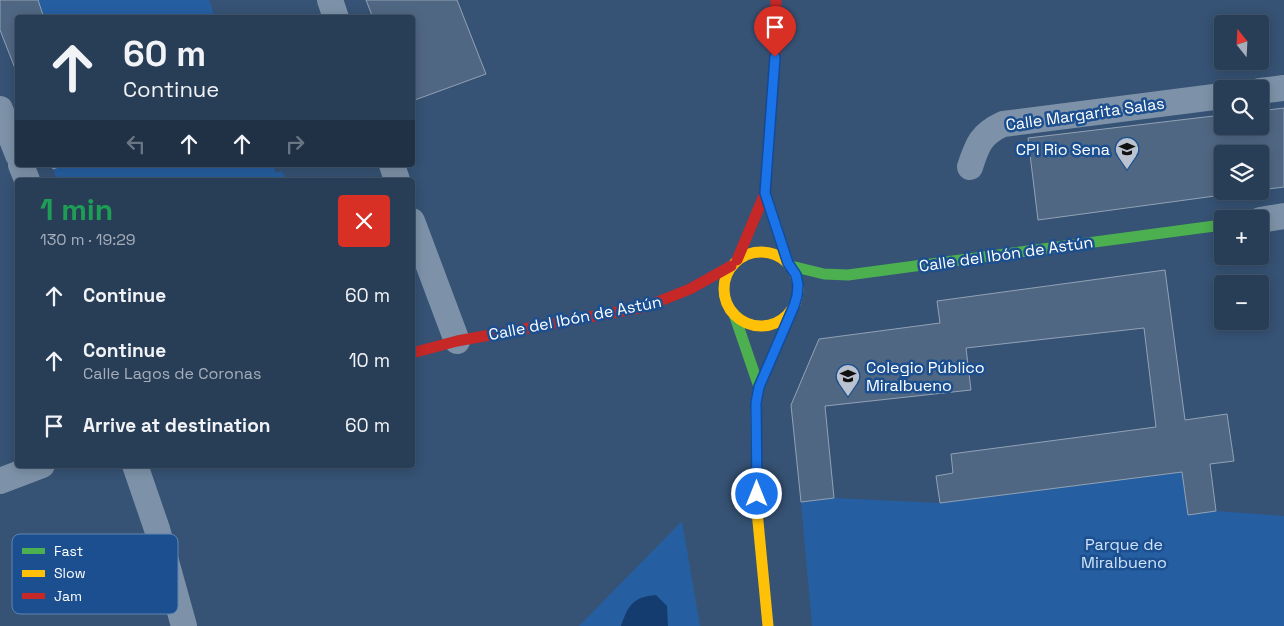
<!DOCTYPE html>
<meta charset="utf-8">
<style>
:root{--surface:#283e57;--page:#344961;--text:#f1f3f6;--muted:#a5aeba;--line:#44576d}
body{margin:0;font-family:"Space Grotesk",sans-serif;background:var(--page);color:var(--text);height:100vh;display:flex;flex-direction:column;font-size:19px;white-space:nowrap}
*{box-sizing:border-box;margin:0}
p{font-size:16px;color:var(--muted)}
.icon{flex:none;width:28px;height:28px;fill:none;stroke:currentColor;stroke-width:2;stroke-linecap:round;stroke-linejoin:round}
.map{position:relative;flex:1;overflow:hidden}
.sheet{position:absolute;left:15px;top:178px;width:400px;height:290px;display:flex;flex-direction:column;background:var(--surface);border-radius:5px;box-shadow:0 2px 12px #0003,0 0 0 1px var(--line)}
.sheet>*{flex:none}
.guide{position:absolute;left:15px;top:15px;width:400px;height:152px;border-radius:5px;box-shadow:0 2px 12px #0003,0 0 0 1px var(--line);background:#283e57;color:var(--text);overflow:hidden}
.needle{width:32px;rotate:342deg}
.buttons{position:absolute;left:1214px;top:15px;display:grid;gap:10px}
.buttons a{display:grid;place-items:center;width:55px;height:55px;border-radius:5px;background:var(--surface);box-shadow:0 2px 12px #0003,0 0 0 1px var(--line);font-size:25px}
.pin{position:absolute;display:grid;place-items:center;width:42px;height:42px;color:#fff;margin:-51px -21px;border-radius:50% 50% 50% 0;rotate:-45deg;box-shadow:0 0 5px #0007}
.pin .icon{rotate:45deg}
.me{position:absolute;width:55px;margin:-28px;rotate:0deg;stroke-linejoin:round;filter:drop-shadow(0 0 4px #0008)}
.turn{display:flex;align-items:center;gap:18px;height:105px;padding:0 25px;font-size:22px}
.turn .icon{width:65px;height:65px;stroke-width:2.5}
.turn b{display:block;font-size:35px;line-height:42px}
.lanes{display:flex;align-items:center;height:48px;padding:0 25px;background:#0003;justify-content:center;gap:25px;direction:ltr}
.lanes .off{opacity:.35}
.round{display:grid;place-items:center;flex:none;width:52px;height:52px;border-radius:5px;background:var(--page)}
.overview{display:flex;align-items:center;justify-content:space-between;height:85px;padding:0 25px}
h1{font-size:30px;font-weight:700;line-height:38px;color:#1e9e55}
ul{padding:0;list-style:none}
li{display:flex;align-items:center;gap:15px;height:65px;padding:0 25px}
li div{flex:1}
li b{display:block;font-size:19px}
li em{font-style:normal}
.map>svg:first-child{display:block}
.green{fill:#265fa1}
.water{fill:#153c6e}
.building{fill:#506783;stroke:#92a2b6}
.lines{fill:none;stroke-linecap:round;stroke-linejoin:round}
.street{stroke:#7d92a8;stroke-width:26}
.fast{stroke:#4caf50;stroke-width:11}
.slow{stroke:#ffc107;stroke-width:11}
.jam{stroke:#c62828;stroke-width:11}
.route-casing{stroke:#114b97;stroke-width:12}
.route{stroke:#1a73e8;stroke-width:9}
.labels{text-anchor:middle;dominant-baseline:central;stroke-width:5;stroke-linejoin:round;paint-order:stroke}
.street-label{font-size:16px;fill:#fff;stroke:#1b4f8f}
.poi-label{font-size:16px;fill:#fff;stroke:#1b4f8f;text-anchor:end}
.park-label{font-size:16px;fill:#cfe3fa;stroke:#1b4f8f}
.key{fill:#1b4f8f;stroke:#5f84b1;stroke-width:1}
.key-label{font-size:14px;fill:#fff}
</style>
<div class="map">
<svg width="1284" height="626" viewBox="0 0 1284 626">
<rect width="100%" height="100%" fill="#365274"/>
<g class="green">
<polygon points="33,0 209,0 215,17 44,17 38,1"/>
<polygon points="64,165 272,165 276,173 282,171 286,180 57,180 53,169"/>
<polygon points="1182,472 1216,511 1284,516 1284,626 812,626 801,502 834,498 940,503"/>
<polygon points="682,521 700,626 579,626"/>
</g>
<path class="water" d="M656,595L667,606L668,626H621C628,605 633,597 656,595Z"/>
<g class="building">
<polygon points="0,0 38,0 44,18 18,18 18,76 0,30"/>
<polygon points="366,0 457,0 486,74 412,101 412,18 373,18"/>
<polygon points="1284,108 1284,187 1260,190 1260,154 1222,154 1222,191 1252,191 1038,220 1028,138 1222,115 1222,126 1260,126 1260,111"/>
<polygon points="51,165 64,165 53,169"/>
<polygon points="1165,270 1185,420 1227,414 1234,461 1210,464 1216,511 1188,515 1182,472 940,503 936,476 953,473 951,454 1156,427 1144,328 966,348 971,390 825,406 834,498 801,502 791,405 819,339 940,323 937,301"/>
</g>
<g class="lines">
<g class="street">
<polyline points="330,0 336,18"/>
<polyline points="1260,91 1284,88"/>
<polyline points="0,109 18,155"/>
<polyline points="21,165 27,180"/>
<polyline points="392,165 397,180"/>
<path d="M970,167C977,145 981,134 1003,124L1222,96"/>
<polyline points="1260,220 1284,216"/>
<polyline points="412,221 457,341"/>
<polyline points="135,465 157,529 184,626"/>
<polyline points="0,481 42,465"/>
</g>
<g class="fast">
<polyline points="791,266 824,274 848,275 1222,225"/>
<polyline points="734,314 759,387"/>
</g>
<g class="slow">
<polyline points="765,193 788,263"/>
<circle cx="761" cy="289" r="37"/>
<polyline points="768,626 757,511 756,403 759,387 794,306"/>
</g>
<g class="jam">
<polyline points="737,260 765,193 775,57 776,0"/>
<polyline points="412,353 457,341 645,307 690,289 731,266"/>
</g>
</g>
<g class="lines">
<g class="route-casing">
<polyline id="route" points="757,494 756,403 759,387 794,306 797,296 798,285 796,275 788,263 765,193 775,57"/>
</g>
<use href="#route" class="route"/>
</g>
<defs>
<g id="school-pin" transform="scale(1.25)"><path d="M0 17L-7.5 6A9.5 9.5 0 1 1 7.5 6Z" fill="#b9c2ce" stroke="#1b4f8f"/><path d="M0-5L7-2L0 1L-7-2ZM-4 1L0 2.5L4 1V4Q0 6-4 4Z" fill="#111"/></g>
</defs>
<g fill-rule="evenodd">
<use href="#school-pin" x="1127" y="149"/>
<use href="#school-pin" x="848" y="376"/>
</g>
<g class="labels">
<g class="street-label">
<text transform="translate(1085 114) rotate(-8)">Calle Margarita Salas</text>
<text transform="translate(1006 254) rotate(-8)">Calle del Ibón de Astún</text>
<text transform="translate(575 318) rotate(-11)">Calle del Ibón de Astún</text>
</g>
<g class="poi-label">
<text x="1110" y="149">CPI Rio Sena</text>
<text x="866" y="367" text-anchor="start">Colegio Público<tspan x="866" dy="18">Miralbueno</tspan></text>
</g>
<g class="park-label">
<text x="1124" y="544">Parque de<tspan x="1124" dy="18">Miralbueno</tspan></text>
</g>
</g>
<rect x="12" y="534" width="166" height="80" rx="8" class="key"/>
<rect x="22" y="548" width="23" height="6" fill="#4caf50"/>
<rect x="22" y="570" width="23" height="7" fill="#ffc107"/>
<rect x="22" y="593" width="23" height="6" fill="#c62828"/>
<g class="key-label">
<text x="54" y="556">Fast</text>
<text x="54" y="578">Slow</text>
<text x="54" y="601">Jam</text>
</g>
</svg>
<div class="buttons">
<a><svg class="needle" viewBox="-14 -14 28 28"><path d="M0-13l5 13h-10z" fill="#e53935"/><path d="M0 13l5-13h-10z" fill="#a5aeba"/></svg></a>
<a><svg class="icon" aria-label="search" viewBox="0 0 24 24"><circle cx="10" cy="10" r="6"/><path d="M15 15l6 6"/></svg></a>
<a><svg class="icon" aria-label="layers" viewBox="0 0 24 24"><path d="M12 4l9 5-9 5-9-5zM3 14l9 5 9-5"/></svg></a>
<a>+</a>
<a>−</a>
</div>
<div class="pin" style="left:775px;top:57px;background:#d93025"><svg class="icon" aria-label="arrive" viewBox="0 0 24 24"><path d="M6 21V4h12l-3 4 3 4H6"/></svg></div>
<svg class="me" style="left:757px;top:494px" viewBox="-20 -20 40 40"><circle r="17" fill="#1a73e8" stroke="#fff" stroke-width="3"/><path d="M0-11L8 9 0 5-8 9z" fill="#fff"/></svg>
<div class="guide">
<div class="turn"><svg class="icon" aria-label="ahead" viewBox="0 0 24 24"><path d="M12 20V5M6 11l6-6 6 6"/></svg><div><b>60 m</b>Continue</div></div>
<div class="lanes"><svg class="icon off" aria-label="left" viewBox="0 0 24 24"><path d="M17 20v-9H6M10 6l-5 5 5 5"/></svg><svg class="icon" aria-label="ahead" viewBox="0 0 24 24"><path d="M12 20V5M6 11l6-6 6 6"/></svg><svg class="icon" aria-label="ahead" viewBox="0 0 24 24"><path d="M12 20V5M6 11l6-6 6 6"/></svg><svg class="icon off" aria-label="right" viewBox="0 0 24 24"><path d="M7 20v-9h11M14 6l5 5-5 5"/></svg></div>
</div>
<section class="sheet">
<div class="overview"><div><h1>1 min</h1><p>130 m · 19:29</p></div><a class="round" style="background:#d93025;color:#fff"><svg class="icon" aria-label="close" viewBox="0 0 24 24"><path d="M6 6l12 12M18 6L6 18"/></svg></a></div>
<ul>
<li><svg class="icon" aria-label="ahead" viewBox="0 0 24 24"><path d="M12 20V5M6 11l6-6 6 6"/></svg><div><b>Continue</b></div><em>60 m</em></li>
<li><svg class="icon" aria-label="ahead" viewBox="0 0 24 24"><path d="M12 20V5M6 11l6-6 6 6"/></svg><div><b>Continue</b><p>Calle Lagos de Coronas</p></div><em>10 m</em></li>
<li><svg class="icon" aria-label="arrive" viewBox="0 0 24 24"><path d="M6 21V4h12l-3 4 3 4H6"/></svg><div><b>Arrive at destination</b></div><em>60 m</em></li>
</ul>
</section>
</div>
